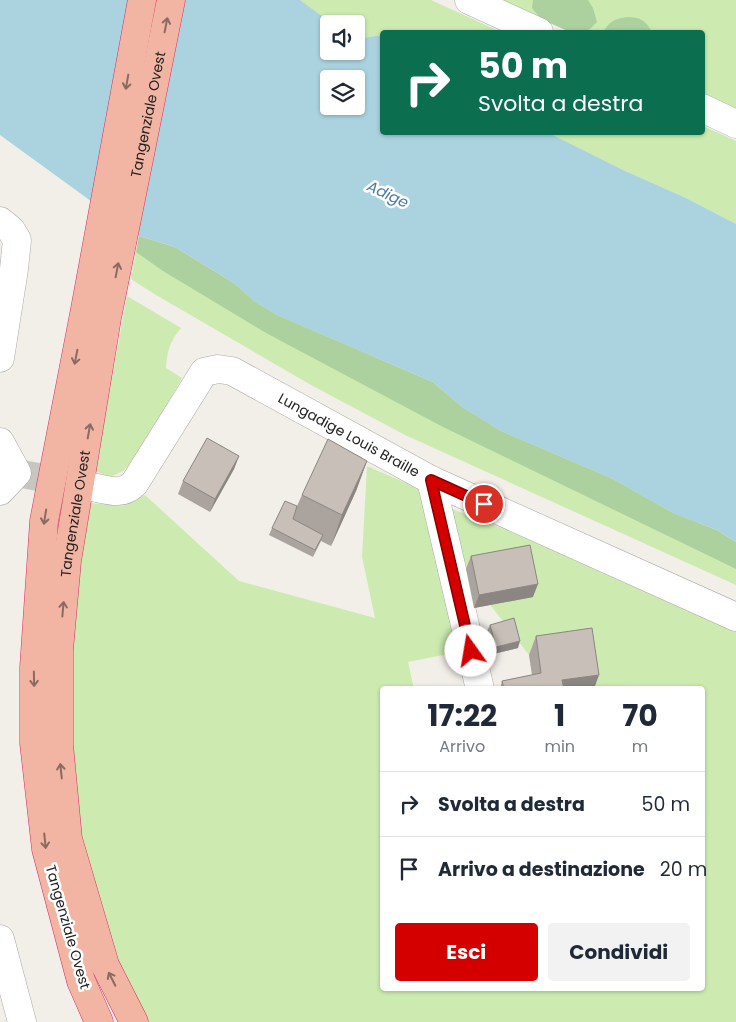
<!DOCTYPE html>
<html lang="it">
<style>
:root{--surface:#fff;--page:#f2f2f3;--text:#1f2937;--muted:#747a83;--line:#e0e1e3;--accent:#d40000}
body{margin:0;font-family:Poppins,sans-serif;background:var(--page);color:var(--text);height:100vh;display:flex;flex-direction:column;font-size:19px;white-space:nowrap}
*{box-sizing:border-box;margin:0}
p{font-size:16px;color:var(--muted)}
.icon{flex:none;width:28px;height:28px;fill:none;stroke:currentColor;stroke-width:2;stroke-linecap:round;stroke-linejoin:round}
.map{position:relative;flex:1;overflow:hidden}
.side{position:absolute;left:380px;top:686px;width:325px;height:305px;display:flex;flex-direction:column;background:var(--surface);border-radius:5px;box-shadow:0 1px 4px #0004}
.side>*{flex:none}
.banner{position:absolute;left:380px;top:30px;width:325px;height:105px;border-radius:5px;box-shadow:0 1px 4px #0004;background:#0b6e4f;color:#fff;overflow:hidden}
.buttons{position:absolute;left:320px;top:15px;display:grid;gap:10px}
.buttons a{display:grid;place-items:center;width:45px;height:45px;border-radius:5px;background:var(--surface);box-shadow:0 1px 4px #0004;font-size:25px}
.pin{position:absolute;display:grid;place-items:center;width:42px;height:42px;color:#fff;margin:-21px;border:2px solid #fff;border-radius:50%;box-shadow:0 1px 5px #0007}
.me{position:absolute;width:55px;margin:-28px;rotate:347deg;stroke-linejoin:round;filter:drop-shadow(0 0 4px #0008)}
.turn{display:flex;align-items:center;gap:18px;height:105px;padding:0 15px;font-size:22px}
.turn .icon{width:65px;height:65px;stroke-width:2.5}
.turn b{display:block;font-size:35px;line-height:42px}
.eta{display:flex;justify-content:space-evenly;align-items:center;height:85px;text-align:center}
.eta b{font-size:30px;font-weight:700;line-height:35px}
.button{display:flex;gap:10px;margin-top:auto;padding:10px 15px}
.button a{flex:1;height:58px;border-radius:5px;background:var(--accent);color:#fff;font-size:20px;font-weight:700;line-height:58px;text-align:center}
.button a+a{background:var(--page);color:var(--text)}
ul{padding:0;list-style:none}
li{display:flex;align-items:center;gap:15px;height:65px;padding:0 15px;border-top:1px solid var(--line)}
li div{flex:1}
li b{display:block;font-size:19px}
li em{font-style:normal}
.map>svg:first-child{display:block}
.grass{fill:#cdebb0}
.forest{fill:#add19e}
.water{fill:#aad3df;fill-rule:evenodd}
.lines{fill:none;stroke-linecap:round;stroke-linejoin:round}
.minor-tunnel{stroke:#c8c6c1;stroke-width:28;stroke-dasharray:28 14;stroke-linecap:butt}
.minor-casing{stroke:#a9a9a9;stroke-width:29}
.trunk-casing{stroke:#dc2a67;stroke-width:29}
.minor{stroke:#fff;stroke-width:28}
.trunk{stroke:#f2b4a3;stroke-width:28}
.wall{fill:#aba49e}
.shaded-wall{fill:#8b8681}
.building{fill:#c7bfb8;stroke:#8b8681}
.oneway{stroke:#8a6b62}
.route-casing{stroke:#8a0000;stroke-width:12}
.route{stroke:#d40000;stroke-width:9}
.labels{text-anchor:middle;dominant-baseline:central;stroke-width:5;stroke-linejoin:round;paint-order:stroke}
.street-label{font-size:14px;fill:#222;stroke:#fff}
.water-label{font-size:15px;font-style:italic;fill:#4a7aab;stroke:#fff}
</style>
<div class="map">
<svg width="736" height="1022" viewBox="0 0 736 1022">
<rect width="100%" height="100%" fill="#f2efe9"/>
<g class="grass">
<polygon points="300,0 431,0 501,32 382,32 382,35 356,39 356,24 333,24"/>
<polygon points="500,0 736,0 736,109 703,93 702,32 571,32"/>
<polygon points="703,126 736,141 736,224 686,198 623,170 549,133 702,132"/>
<polygon points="139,236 736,542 736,585 405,435 311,385 156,295 131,279"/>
<path d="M127,296L181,328C170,341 167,351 166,368L182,378L137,457L123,471L110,477L95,471Z"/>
<polygon points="367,466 417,488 421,492 463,651 408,662 414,689 382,689 382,989 702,989 702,689 534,689 529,655 457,562 447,507 542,544 736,630 736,1022 146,1022 116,961 89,874 77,811 71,757 70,681 78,571 89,503 123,506 145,495 239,581 375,618 362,557"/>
</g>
<g class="forest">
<polygon points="533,0 588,0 593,8 597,22 590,29 583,32 570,32 541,19 532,8"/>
<path d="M627,17C641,17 646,21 652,32H603C610,21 614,19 627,17Z"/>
<polygon points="139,236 175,247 234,283 254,301 277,315 433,382 462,407 501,431 613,479 673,513 717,530 736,542 736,569 443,427 266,333 163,271 136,252"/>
</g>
<path class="water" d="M0,0H300L333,24H329V51H356V39L382,35V132L549,133L623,170L686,198L736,224V542L717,530L673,513L613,479L501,431L462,407L433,382L277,315L254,301L234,283L175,247L139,236L0,135ZM329,79H356V106H329Z"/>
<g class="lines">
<polyline class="minor-tunnel" points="17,473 75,484"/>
<g class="minor-casing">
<g id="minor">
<polyline points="469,0 539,32"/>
<polyline points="702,108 736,124"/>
<polyline points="0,221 11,230 17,240 14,269 0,358"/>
<polyline points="0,442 17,473 0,491"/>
<polyline points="431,480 480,689"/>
<path id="s1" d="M92,487C108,490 121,496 134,484L204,372L218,369L232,371L431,480L736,617"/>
<polyline points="0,939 22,1022"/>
</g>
</g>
<g class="trunk-casing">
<g id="trunk">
<polyline points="99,1022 81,981 46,849 34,743 34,667 44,521 85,309 142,0"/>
<path id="s2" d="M134,1022L105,965L68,839L59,745V650L67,561L107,318L171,0"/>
</g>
</g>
<use href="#minor" class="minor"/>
<use href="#trunk" class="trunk"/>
</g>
<g class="wall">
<polygon points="239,456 234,469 210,512 178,494 183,481"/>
<polygon points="367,461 356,491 331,546 321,541 313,557 269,535 272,528 297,506 302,495"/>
<polygon points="471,556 533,597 474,608 466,569"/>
<polygon points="490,625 518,648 493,654 487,631"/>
<polygon points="536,636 594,689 500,689 502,681 532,675 529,655"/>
</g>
<g class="shaded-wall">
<polygon points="239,456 234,469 210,512 215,499"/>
<polygon points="367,461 356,491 331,546 342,515"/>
<polygon points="538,584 533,597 474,608 479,595"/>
<polygon points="520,641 518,648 493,654 496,647"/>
<polygon points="599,675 594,689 559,689 562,680"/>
</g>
<g class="building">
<polygon points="207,438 239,456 215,499 183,481"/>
<polygon points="328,439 367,461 342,515 302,495"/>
<polygon points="285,501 297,506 293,519 323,535 315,550 272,528"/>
<polygon points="530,545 538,584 479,595 471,556"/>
<polygon points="514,618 520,641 496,647 490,625"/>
<polygon points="592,628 599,675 562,680 564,689 504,689 502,681 541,673 536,636"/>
</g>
<defs><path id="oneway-shaft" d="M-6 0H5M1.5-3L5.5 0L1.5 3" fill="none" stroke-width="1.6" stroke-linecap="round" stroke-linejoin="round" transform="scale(1.25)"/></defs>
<g class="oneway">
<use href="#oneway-shaft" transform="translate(166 25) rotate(-79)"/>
<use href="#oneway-shaft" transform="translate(127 82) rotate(100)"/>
<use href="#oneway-shaft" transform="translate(117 270) rotate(-79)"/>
<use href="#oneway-shaft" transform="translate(76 357) rotate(101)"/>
<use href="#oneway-shaft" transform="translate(89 431) rotate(-80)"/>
<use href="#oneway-shaft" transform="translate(45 517) rotate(99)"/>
<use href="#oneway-shaft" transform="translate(63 609) rotate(-85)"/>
<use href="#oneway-shaft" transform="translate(34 679) rotate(89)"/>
<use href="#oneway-shaft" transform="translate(61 771) rotate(-96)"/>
<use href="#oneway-shaft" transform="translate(45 841) rotate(84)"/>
<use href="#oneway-shaft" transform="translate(112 979) rotate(-117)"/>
</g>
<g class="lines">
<g class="route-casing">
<polyline id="route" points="471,651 431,480 484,504"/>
</g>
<use href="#route" class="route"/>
</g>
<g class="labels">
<g class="street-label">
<text stroke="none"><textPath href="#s2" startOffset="928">Tangenziale Ovest</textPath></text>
<text stroke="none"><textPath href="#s1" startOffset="338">Lungadige Louis Braille</textPath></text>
<text stroke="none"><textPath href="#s2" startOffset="522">Tangenziale Ovest</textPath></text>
<text transform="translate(68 927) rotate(74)">Tangenziale Ovest</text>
</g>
<g class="water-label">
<text transform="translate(388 194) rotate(25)">Adige</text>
</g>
</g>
</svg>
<div class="buttons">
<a><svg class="icon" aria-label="sound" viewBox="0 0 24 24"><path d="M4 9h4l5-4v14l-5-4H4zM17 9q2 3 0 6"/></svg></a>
<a><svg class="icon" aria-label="layers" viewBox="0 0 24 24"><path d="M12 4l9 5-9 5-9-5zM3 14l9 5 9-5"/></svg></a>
</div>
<div class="pin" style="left:484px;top:504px;background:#d93025"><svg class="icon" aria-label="arrive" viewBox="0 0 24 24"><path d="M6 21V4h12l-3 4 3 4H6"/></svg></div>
<svg class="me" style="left:471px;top:651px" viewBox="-20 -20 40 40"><circle r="19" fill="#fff"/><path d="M0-13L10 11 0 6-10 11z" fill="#d40000"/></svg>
<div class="banner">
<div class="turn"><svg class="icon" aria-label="right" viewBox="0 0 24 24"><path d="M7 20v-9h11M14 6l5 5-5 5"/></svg><div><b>50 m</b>Svolta a destra</div></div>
</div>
<section class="side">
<div class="eta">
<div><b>17:22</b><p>Arrivo</p></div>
<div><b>1</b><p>min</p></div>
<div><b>70</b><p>m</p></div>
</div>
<ul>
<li><svg class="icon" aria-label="right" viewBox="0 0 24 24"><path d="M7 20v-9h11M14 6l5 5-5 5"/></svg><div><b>Svolta a destra</b></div><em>50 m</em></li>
<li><svg class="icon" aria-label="arrive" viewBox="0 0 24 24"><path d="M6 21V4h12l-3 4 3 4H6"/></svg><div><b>Arrivo a destinazione</b></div><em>20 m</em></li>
</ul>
<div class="button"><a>Esci</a><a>Condividi</a></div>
</section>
</div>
